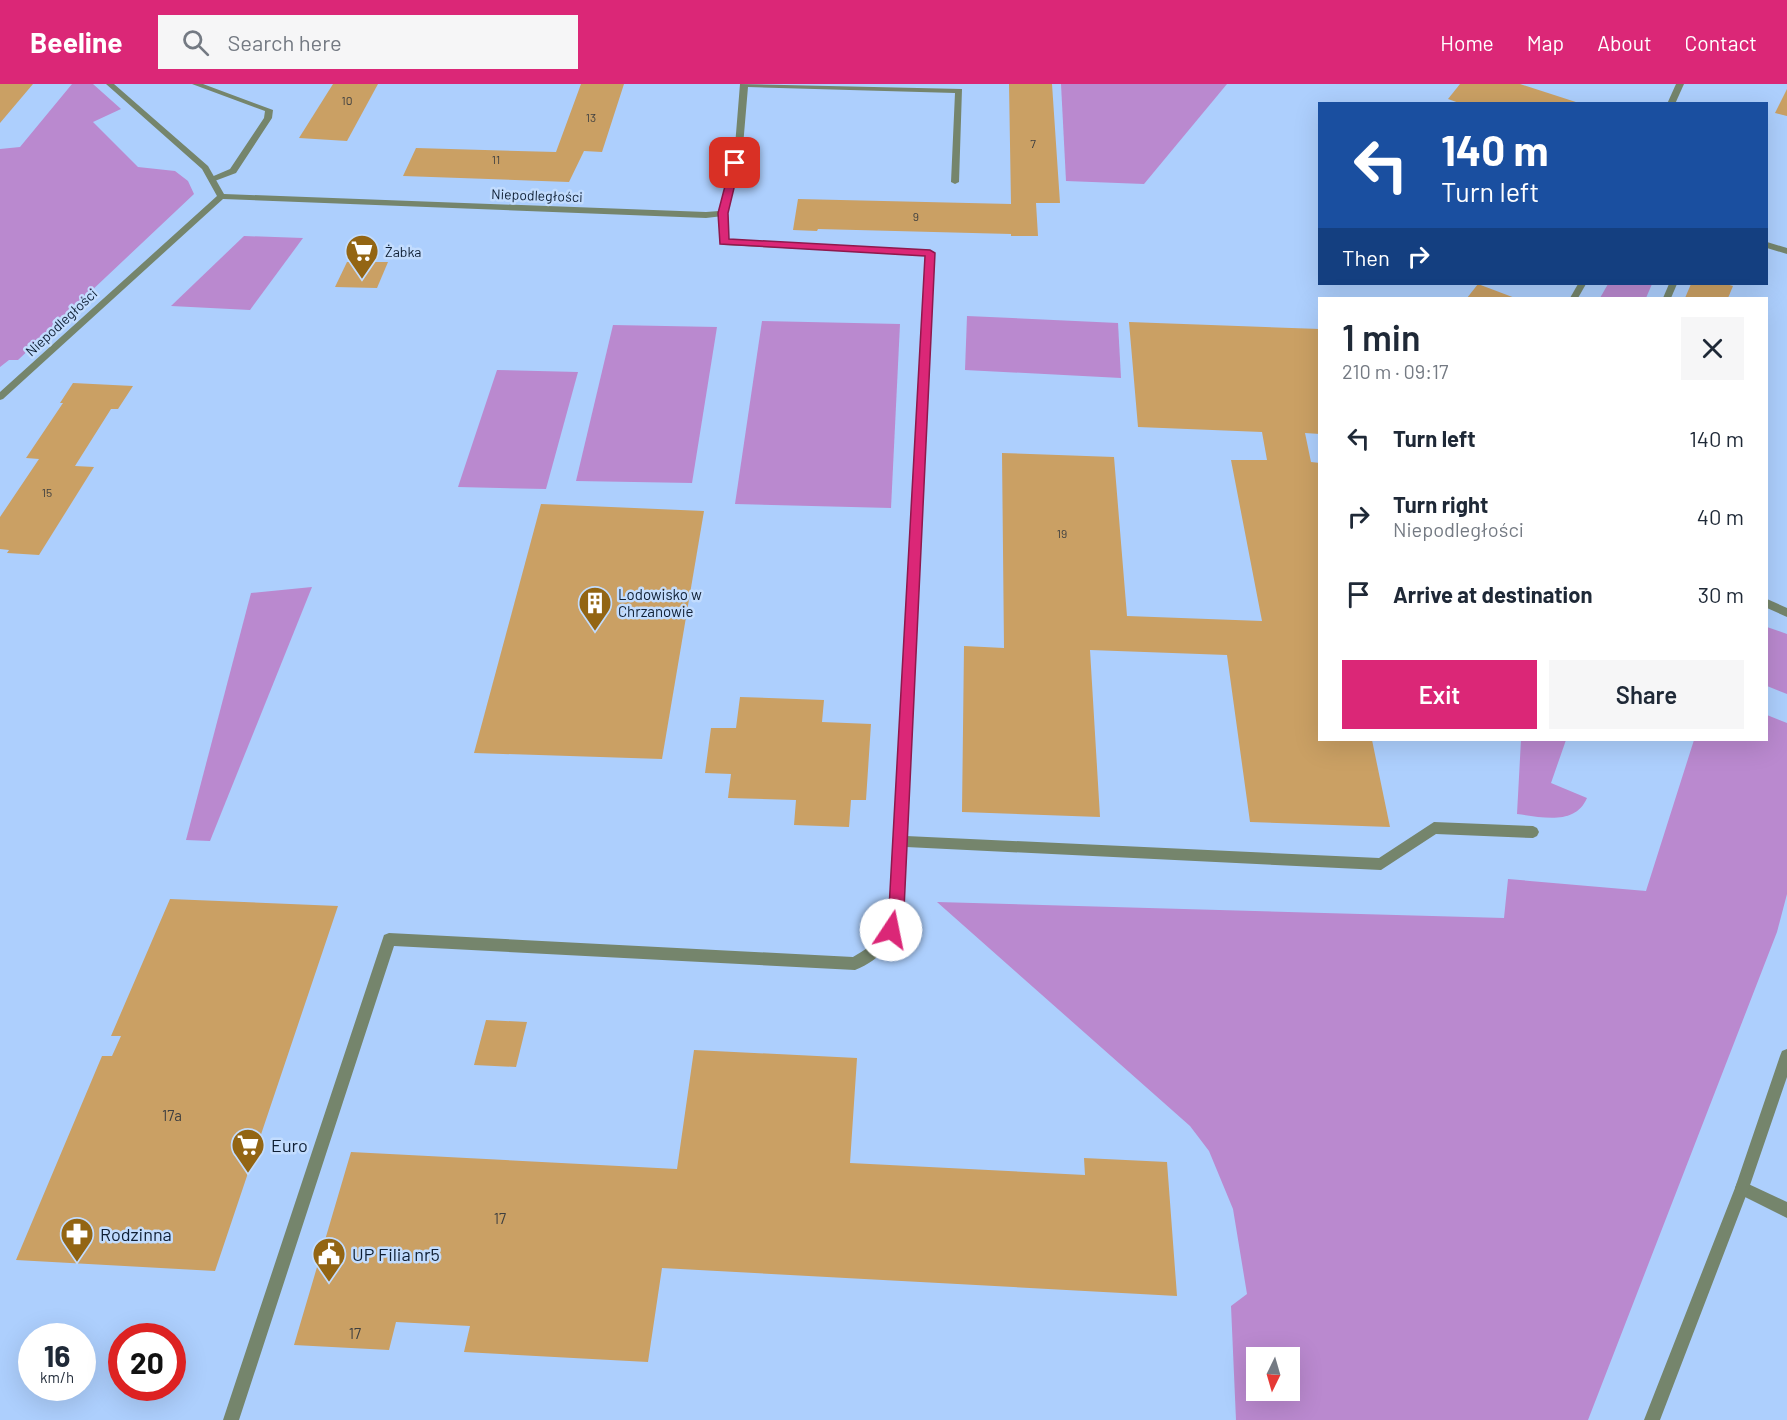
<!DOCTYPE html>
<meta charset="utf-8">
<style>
:root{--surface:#fff;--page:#f6f6f7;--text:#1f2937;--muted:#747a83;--accent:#db2777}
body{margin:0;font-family:Barlow,sans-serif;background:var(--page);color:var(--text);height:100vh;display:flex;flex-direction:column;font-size:22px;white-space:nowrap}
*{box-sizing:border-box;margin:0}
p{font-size:20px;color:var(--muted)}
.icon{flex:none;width:33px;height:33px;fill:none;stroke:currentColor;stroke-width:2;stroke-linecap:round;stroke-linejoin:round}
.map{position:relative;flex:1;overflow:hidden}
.panel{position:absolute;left:1318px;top:213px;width:450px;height:444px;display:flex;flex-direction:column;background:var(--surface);border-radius:0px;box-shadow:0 6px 24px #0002}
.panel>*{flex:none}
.guide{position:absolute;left:1318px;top:18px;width:450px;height:183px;border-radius:0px;box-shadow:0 6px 24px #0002;background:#1a4fa0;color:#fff;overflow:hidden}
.needle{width:39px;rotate:185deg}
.buttons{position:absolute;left:1246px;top:1263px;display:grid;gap:12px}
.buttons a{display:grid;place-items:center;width:54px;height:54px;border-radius:0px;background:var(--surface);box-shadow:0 6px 24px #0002;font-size:30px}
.speed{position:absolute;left:18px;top:1239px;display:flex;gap:12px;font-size:30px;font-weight:700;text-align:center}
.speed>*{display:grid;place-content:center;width:78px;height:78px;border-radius:50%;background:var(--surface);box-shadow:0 6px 24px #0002;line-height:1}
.speed small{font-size:15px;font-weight:400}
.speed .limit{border:9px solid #d22;background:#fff;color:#111}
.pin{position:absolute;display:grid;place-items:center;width:51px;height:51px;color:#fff;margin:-26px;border-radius:12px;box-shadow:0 3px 9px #0006}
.me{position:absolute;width:66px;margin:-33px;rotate:11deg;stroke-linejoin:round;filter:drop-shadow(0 0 4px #0008)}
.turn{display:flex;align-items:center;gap:21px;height:126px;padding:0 24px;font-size:27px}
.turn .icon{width:78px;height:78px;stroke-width:2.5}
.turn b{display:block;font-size:42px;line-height:51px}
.then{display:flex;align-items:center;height:57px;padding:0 24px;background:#0003;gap:12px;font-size:22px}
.round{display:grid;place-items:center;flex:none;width:63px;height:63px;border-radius:0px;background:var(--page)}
.summary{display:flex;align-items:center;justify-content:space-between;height:102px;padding:0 24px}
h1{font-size:36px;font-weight:600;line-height:45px}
.cta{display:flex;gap:12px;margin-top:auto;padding:12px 24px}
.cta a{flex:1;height:69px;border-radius:0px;background:var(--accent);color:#fff;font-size:24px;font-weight:600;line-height:69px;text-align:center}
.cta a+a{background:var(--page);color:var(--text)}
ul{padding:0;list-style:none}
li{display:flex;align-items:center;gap:18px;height:78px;padding:0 24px}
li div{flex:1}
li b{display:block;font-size:22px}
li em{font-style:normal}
header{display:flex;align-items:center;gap:36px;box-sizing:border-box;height:84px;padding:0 30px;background:var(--accent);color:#fff}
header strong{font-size:28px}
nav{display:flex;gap:33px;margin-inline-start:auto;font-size:21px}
.search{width:420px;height:54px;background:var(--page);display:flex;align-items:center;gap:15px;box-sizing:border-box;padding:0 21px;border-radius:0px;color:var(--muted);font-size:22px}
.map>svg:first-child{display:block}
.green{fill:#ba89cf;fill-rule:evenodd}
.building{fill:#caa064}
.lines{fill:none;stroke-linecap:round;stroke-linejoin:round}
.lane{fill:#75856c;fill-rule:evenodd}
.street{fill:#75856c;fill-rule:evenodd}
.route{fill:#db2777;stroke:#8e194d;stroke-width:1.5}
.labels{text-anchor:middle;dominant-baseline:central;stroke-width:5;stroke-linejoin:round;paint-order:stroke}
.number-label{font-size:12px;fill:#3e3f40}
.far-street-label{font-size:14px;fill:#0f1f34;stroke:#c2dcfe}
.far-poi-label{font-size:14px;fill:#0f1f34;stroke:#c2dcfe;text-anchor:start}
.poi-label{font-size:15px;fill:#0f1f34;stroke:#c2dcfe;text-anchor:start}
.near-number-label{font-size:15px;fill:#3e3f40}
.near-poi-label{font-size:18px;fill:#0f1f34;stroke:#c2dcfe;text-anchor:start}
</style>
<header>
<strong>Beeline</strong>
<div class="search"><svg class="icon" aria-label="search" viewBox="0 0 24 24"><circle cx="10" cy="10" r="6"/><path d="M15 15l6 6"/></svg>Search here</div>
<nav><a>Home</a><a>Map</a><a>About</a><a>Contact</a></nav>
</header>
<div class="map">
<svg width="1787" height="1336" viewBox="0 0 1787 1336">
<rect width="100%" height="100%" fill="#adcffd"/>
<g class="green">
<polygon points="72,0 93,0 121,25 93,38 138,83 175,87 188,97 194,110 18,276 9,276 0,283 0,65 20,63"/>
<polygon points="1061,0 1227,0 1144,100 1066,97"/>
<polygon points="244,152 303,154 250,226 171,222"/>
<polygon points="1608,200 1652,200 1646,214 1600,214"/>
<polygon points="967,232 1118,239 1121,294 965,286"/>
<polygon points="762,237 900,240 891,424 735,420"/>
<polygon points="613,241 717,243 692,399 576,397"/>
<polygon points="497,286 578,288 546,405 458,403"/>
<polygon points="312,503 210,757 186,756 251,509"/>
<polygon points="1767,543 1787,550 1787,610 1767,602"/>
<path d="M1767,631L1787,639V810L1777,848L1588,1336H1236L1231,1222L1247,1210L1233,1125L1209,1067L1190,1042L937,818L1504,834L1508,795L1646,807L1694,656H1767ZM1257,1274H1290V1306H1257Z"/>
<path d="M1521,656H1566L1551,699L1587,714C1575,742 1542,733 1517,730Z"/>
</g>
<g class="building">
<polygon points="0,0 33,0 0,39"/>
<polygon points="333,0 378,0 347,57 299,54"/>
<polygon points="581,0 624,0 602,68 584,67 569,98 403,92 416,64 556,68"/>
<polygon points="1009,0 1052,0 1060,119 1036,119 1038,152 1011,152 1011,150 818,145 817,147 793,146 798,115 1011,120"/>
<polygon points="1460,0 1520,0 1582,20 1462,20 1448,15"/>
<polygon points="1787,5 1787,32 1775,29"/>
<polygon points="347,178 388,178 377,204 335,203"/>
<polygon points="1478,200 1515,214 1467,214"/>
<polygon points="1691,200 1726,200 1733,202 1728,214 1685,214"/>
<polygon points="1129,238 1320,245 1320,350 1305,349 1311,378 1320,379 1320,656 1372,656 1390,743 1250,738 1227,571 1090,566 1100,733 962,728 964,562 1004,564 1002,369 1114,373 1127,532 1262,537 1231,376 1267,376 1262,348 1138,343"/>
<polygon points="73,299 133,302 118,325 111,325 75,382 94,383 39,471 7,469 9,466 0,465 0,433 39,375 26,374 63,319 60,319"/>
<polygon points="541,420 704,427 662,675 474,669"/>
<polygon points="740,613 824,616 822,638 871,640 866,716 851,716 849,743 794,741 796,716 728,714 731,690 705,689 711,644 736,644"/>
<polygon points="170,815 338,822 215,1187 16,1176 102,972 112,972 121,952 111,952"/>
<polygon points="486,936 527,938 516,983 474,981"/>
<polygon points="694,966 857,974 850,1079 1085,1091 1084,1074 1167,1078 1177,1212 662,1184 648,1278 464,1268 470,1242 396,1238 389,1266 294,1261 351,1068 677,1085"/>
</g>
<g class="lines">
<g class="lane">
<polygon points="192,0 203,0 273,26 272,34 236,89 212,98 209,98 209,94 230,85 264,34 265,27"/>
<path d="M723,126L727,129L728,156L930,166L934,169L906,752L1379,774L1434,738L1533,742L1537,744L1539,748L1537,752L1533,754L1436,750L1381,786L906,763C903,811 909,865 855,886L394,862L239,1336H223L384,851L389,849L853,873C876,860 883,851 889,826L926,171L724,161L720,158L719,129Z"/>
<polygon points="1767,158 1787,164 1787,170 1767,164"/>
<polygon points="1669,200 1677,200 1671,214 1663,214"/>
<polygon points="1767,515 1787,524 1787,533 1767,524"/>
<polygon points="1742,1097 1787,1118 1787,1134 1737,1109 1735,1104 1737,1099"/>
</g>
<g class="street">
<polygon points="106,0 114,0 208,82 224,110 706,128 719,127 735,62 740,0 962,5 959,98 955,100 951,98 955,9 748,3 743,62 727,129 723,132 706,134 223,115 3,315 0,316 0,308 217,112 202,85"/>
<polygon points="1676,0 1684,0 1675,20 1667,20"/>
<polygon points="1578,200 1586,200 1578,214 1570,214"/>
<polygon points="1787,965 1787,993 1749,1104 1660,1336 1644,1336 1735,1104 1780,972 1782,967"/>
</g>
</g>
<polygon class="route" points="735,76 740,79 728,129 729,155 930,166 935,169 904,825 896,851 891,853 886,851 884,846 889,825 925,172 720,160 718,129 731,79"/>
<defs>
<g id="supermarket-pin" transform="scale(1.725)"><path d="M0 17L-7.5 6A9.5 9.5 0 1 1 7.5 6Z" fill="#936513" stroke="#c2dcfe"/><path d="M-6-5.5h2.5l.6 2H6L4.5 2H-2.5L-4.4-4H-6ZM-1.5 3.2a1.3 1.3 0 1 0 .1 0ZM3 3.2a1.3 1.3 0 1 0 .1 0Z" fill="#fff"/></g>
<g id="building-pin" transform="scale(1.725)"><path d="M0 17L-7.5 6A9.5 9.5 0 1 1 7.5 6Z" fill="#936513" stroke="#c2dcfe"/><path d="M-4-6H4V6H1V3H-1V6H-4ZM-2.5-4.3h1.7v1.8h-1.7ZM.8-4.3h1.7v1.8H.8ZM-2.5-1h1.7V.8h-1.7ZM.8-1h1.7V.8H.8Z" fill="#fff"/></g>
<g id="pharmacy-pin" transform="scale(1.725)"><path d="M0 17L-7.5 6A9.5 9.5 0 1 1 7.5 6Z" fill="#936513" stroke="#c2dcfe"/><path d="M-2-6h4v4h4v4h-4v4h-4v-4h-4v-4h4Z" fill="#fff"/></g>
<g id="civic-pin" transform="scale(1.725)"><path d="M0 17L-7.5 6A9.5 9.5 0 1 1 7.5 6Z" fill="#936513" stroke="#c2dcfe"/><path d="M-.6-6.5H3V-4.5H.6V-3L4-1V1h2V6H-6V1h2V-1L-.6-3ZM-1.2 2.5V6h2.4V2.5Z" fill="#fff"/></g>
</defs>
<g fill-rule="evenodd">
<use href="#supermarket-pin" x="362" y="167"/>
<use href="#building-pin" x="595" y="519"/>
<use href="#supermarket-pin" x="248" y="1061"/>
<use href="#pharmacy-pin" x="77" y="1150"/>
<use href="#civic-pin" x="329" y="1170"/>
</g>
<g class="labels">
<g class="number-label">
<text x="347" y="16">10</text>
<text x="591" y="33">13</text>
<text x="1033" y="59">7</text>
<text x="496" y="75">11</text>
<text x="916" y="132">9</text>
<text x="47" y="408">15</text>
<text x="1062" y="449">19</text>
</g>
<g class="far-street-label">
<text transform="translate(537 111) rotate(2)">Niepodległości</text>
<text transform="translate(61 238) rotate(-43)">Niepodległości</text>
</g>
<g class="far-poi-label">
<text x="385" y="167">Żabka</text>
</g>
<g class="poi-label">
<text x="618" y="510">Lodowisko w<tspan x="618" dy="17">Chrzanowie</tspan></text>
</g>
<g class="near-number-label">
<text x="172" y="1031">17a</text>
<text x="500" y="1134">17</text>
<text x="355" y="1249">17</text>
</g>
<g class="near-poi-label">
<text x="271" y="1061">Euro</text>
<text x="100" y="1150">Rodzinna</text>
<text x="352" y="1170">UP Filia nr5</text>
</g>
</g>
</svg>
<div class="buttons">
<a><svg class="needle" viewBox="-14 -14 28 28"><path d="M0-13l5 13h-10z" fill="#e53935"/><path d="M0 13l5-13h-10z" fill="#747a83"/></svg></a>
</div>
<div class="speed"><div>16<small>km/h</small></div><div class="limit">20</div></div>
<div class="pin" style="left:735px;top:79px;background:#d93025"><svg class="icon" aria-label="arrive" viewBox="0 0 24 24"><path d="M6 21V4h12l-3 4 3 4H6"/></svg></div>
<svg class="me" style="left:891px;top:846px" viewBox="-20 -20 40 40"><circle r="19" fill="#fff"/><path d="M0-13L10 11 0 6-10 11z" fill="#db2777"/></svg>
<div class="guide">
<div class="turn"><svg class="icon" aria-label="left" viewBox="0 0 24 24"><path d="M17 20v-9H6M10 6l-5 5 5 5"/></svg><div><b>140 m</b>Turn left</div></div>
<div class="then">Then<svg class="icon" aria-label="right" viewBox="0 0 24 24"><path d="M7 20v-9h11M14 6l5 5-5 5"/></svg></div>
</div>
<section class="panel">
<div class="summary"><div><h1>1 min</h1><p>210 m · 09:17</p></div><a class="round"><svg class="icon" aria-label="close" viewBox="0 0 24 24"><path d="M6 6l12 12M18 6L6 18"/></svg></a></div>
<ul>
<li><svg class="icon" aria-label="left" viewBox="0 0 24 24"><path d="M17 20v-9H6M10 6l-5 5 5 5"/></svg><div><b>Turn left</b></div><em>140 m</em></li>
<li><svg class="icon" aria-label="right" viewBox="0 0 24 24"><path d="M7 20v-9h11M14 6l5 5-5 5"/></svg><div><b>Turn right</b><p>Niepodległości</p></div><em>40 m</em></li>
<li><svg class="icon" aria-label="arrive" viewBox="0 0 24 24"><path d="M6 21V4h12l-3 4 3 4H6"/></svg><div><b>Arrive at destination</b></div><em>30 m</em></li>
</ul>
<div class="cta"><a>Exit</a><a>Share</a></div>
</section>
</div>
